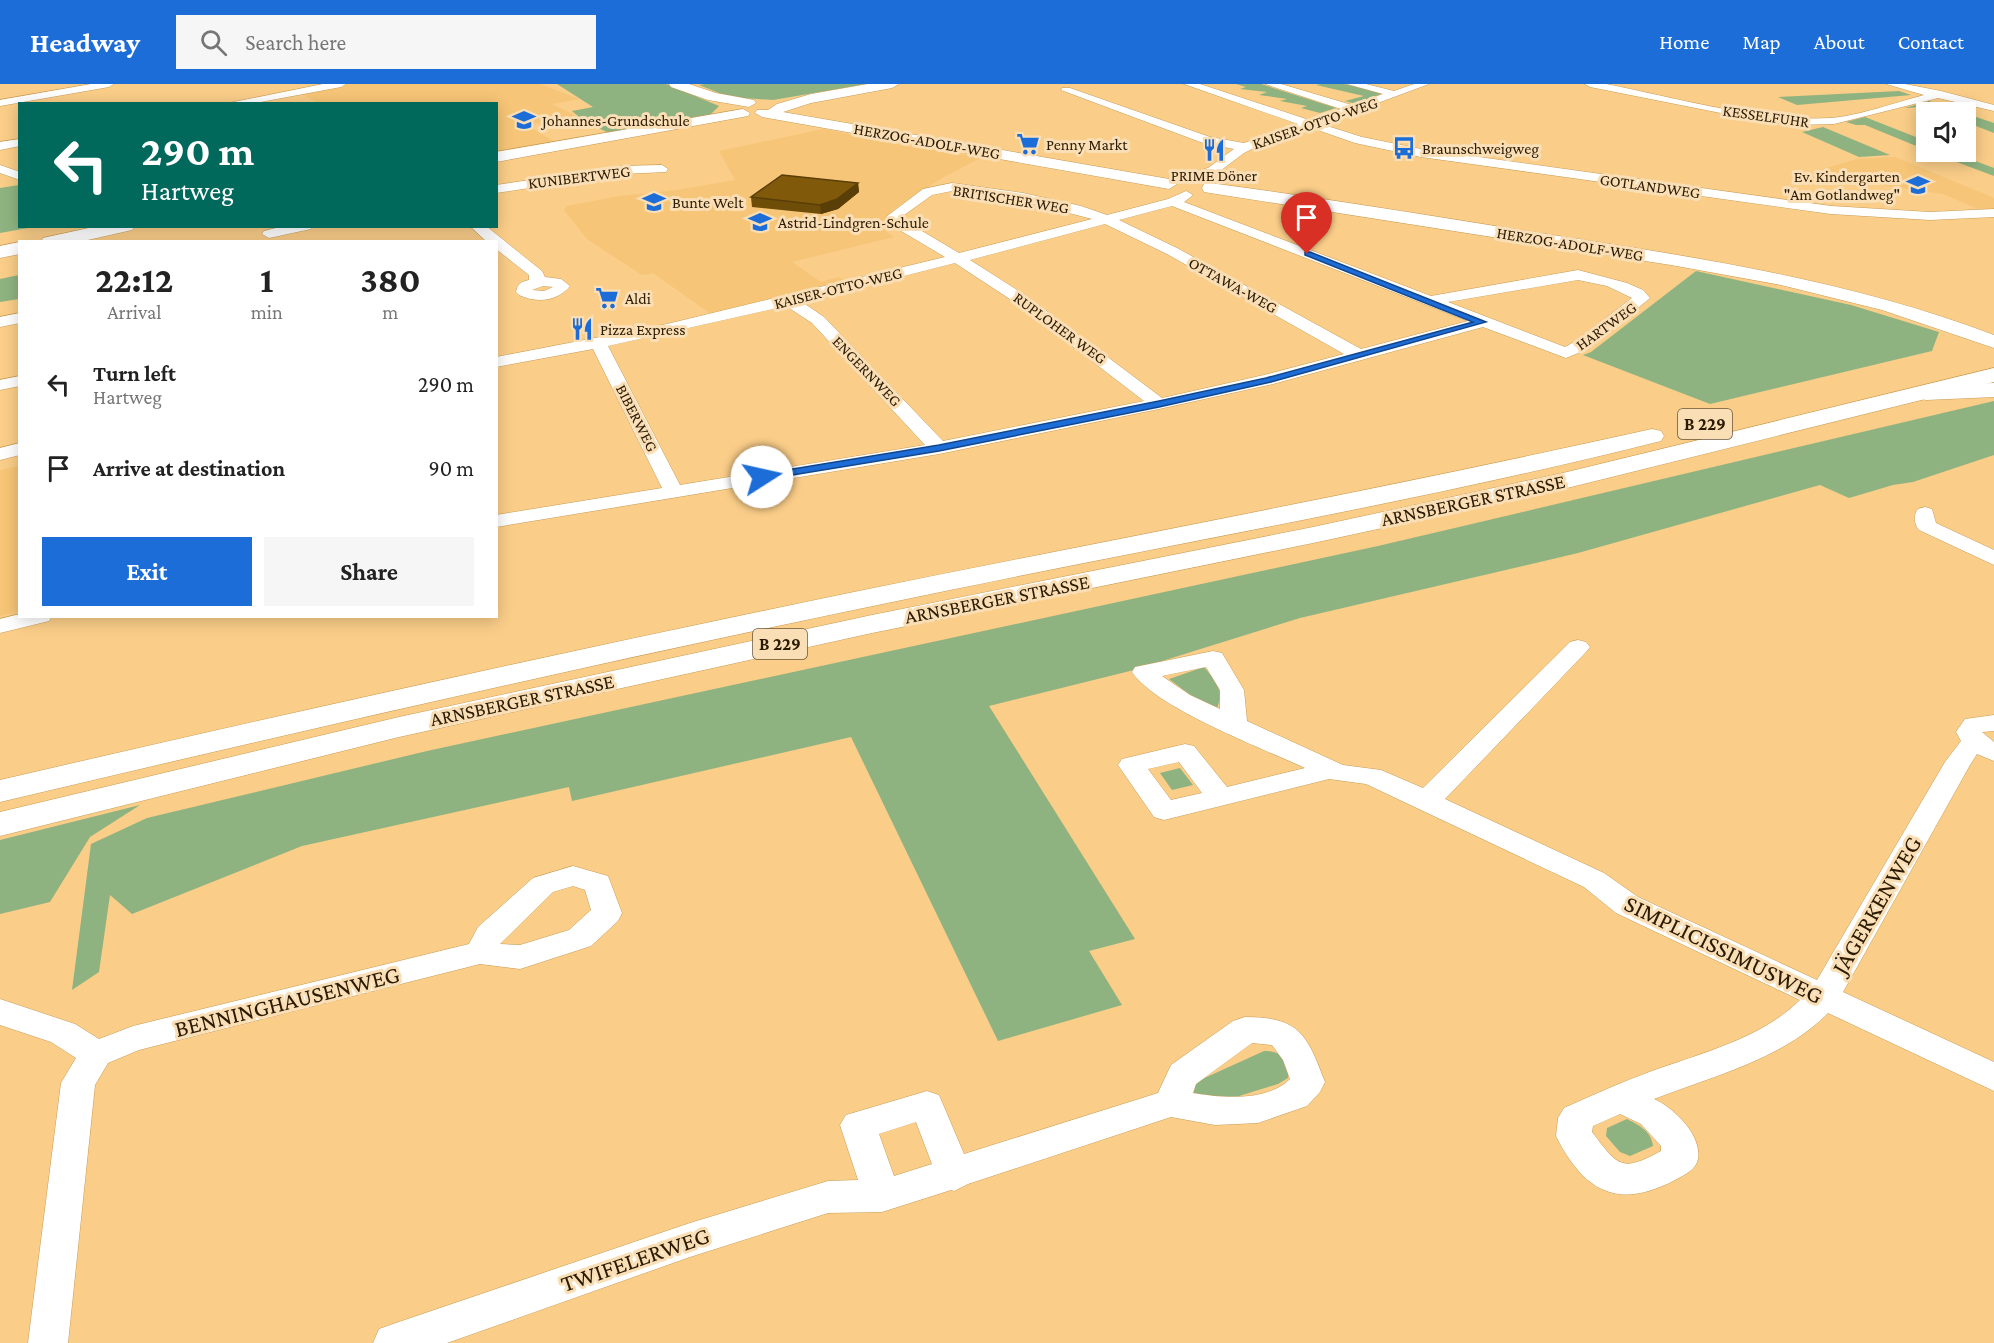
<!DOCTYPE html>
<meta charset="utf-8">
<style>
:root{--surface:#fff;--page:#f6f6f6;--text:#222;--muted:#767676;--accent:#1d6dd8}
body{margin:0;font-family:"Crimson Pro",serif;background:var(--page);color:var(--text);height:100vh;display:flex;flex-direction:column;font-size:22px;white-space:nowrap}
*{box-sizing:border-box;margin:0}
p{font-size:20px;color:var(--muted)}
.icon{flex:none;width:33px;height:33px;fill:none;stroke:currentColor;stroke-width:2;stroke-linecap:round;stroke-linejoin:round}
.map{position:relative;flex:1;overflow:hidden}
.drawer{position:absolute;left:18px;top:156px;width:480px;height:378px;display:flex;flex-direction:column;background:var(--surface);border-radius:0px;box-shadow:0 3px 15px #0003}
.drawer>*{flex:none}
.top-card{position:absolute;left:18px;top:18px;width:480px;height:126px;border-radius:0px;box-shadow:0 3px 15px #0003;background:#00695c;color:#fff;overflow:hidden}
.controls{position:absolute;left:1916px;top:18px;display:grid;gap:12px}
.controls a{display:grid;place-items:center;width:60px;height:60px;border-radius:0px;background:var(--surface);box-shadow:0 3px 15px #0003;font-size:30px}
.pin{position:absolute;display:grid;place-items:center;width:51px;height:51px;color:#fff;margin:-62px -26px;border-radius:50% 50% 50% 0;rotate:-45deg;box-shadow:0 0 6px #0007}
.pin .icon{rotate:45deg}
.me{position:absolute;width:66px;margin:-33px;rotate:80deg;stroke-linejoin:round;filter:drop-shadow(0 0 4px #0008)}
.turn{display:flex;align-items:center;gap:21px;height:126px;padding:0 24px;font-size:27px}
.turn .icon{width:78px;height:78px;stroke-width:2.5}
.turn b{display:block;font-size:42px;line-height:51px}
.eta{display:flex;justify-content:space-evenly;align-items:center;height:102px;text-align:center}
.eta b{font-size:36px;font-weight:700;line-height:42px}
.action{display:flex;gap:12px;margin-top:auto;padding:12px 24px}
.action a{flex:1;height:69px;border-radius:0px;background:var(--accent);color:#fff;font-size:24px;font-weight:700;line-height:69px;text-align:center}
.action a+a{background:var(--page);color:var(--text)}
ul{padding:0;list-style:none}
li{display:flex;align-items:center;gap:18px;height:84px;padding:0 24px}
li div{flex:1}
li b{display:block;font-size:22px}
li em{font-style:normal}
header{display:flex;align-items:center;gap:36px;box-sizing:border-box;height:84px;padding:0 30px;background:var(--accent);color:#fff}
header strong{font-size:28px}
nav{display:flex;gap:33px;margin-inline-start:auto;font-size:21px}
.search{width:420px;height:54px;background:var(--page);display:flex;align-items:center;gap:15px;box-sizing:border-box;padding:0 21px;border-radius:0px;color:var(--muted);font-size:22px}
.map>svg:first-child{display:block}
.built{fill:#f6c577}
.green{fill:#8eb380}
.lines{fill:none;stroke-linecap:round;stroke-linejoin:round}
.street-casing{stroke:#c89d58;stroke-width:1}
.secondary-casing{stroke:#c89d58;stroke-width:1}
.primary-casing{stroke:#c89d58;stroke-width:1}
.street{fill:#fff;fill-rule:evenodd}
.secondary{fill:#fff;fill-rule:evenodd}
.primary{fill:#fff;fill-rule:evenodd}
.wall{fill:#6e4d09}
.shaded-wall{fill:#5a3e07}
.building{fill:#80590a;stroke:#5a3e07;stroke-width:1.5}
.route{fill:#1d6dd8;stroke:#13478c;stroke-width:1.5}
.labels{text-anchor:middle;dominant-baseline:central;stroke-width:6;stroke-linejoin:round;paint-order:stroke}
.far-street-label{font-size:16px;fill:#2a1a00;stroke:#f9deb6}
.far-poi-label{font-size:16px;fill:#2a1a00;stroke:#f9deb6;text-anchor:start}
.shield{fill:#f9deb6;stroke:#685537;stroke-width:1.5}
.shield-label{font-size:18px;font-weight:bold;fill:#2a1a00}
.street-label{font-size:20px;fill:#2a1a00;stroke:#f9deb6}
.near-street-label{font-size:24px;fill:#2a1a00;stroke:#f9deb6}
</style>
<header>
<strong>Headway</strong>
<div class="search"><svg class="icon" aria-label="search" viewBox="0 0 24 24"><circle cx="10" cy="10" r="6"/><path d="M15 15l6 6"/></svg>Search here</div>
<nav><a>Home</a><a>Map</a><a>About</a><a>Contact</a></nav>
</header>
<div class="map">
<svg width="1994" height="1259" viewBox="0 0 1994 1259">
<rect width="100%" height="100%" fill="#facd88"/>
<g class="built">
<polygon points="348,0 540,0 579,15 552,20 576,32 526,41 555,58 497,69 496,20 320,20 303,11 304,9 312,6"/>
<polygon points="823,45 911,63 982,73 942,94 893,126 889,131 888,137 874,139 894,153 792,178 821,198 838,193 845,197 711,230 653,189 642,191 587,155 564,126 567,122 620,112 677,106 735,96 719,67"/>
<polygon points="1895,73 1994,114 1994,125 1980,126 1943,110 1806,90 1857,75"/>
<polygon points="19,382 19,528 0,532 0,386"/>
</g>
<g class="green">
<polygon points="557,0 666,0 719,22 710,31 611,50 584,37 572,27 593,23"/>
<polygon points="705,0 867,0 773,16 729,13 699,1"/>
<polygon points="1236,0 1261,0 1336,24 1320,29 1301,24 1307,22 1280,17 1287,15 1259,11 1267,8 1240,5 1246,3"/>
<polygon points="1321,0 1344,0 1383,9 1356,20 1345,17 1364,12 1316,1"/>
<polygon points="1899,7 1911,11 1797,21 1778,13"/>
<polygon points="1929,17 1994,39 1994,49 1976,42 1965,42 1968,39 1965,38 1965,28 1939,28 1922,23 1905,24"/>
<polygon points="1865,33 1926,57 1926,66 1865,41 1856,41 1846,38"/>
<polygon points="1823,43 1890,71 1859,73 1802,48"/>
<polygon points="1930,68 1951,68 1994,84 1994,92"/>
<polygon points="19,101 20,142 34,143 0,149 0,104"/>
<polygon points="1696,187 1851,221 1939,248 1932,267 1710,320 1583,271 1591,268"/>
<polygon points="19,191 19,215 0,218 0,195"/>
<polygon points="1994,317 1994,371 1913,398 1893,401 1849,414 1820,401 1578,469 1300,534 1130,587 989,622 1135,855 1089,867 1122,921 998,957 851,653 572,717 569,703 302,762 132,830 110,811 99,888 72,906 91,760 147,734 427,667 1378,462"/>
<path d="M1204,583C1215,596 1225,607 1217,624L1197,616L1169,595Z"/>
<polygon points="1180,684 1193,701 1172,706 1160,689"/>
<polygon points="140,721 90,753 50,818 0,830 0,756"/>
<path d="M1264,967C1283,966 1289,978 1288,994L1278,1000L1220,1018L1193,1010L1191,1003L1198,997Z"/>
<path d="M1627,1035C1639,1041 1651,1047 1653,1062L1630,1072L1620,1068L1606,1052L1607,1044Z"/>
</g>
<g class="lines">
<g class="street-casing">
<g id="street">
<polygon points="91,0 114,0 109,3 0,22 0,16"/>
<polygon points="323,0 346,0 341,3 250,20 224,20"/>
<polygon points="1184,0 1200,0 1309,36 1341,25 1265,0 1281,0 1352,21 1383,10 1347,0 1366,0 1394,7 1414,0 1429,0 1321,40 1362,53 1421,65 1831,122 1930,128 1994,125 1994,133 1930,136 1831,130 1421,73 1355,59 1309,43 1260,61 1244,69 1216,90 1191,97 1185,93 1186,90 1208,84 1234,65 1203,59 1061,6 1062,4 1070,4 1210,53 1244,59 1298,40"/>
<path d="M1585,0H1606C1677,14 1759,38 1831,34C1858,32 1897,18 1924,11L1886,0H1905L1941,7L1994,21V27L1938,14L1834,40L1794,41L1756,36L1590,3Z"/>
<polygon points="20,55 20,62 0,66 0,58"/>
<polygon points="0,81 20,88 20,96 0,89"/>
<polygon points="662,81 668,85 666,88 622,90 496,109 496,101 622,82"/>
<path d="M952,99L1023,109L1081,122L1107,131L1168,115L1186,107L1193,111L1184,118L1431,212L1578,186L1627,199L1643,206L1650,214L1588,265L1566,274L1483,243L1273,300L1159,325L939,370L496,443V431L662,404L593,265L496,283V273L667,240L945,173L891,141L886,133L923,105ZM952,107L1023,117L1092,135L959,169L900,134L932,111ZM1172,122L1468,237L1361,265L1177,164L1119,136ZM1105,140L1167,170L1344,270L1264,291L1162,314L1028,213L970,176ZM955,179L1016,219L1144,317L943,357L824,233L802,218ZM1578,196L1607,202L1632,214L1576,257L1565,263L1448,218ZM786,222L812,239L925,361L680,401L608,262Z"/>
<polygon points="284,142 313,142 311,145 269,154 262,150 264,147"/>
<path d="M470,142H486L542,187L545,193L561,195L570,202C557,218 536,219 519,211L516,208C518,199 521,198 529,196V191L496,165V158H487ZM543,202L553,203L544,207L532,206Z"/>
<polygon points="20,229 20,239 0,243 0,233"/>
<polygon points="20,292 20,302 0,306 0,296"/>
<polygon points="20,359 20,371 0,376 0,364"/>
<path d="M1925,423L1932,425L1936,439L1994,466V481L1919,446C1914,440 1913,431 1918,425Z"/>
<polygon points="20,530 20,532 52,532 49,537 0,549 0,535"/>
<path d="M1578,556L1586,558L1590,563L1586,568L1445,715L1604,789L1638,813L1817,896L1945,678L1961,657L1956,648L1965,635L1994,631V647L1982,648L1994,658V677L1977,670L1970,681L1843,908L1994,978V1007L1828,929C1783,975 1713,992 1654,1015C1674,1024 1702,1051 1698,1075C1696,1086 1684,1091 1675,1096C1618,1126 1584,1108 1556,1052L1558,1034L1564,1024C1593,1011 1622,998 1652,987C1702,969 1762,954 1800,916L1616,829L1584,803L1366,700L1329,695L1164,736L1154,733L1118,681L1122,675L1185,660L1194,662L1227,703L1305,684C1262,664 1156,624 1132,588L1135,583L1213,567L1222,569L1244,606L1247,637L1343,681L1381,686L1423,704L1570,558ZM1206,583L1220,606V625L1190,611L1162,592ZM1179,678L1202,709L1171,716L1148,685ZM1620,1030L1641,1040L1661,1062V1067C1621,1089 1618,1082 1592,1048L1593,1042Z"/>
<path d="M573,782L608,792L622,829L618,837L591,862L520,885L480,880L139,966L108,979L95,1001L68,1259H28L61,999L76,974L51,958L0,941V915L75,940L99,955L133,942L469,860L478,843L533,794ZM573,802L585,806L591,826L569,846L520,861L500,860L553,808Z"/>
<path d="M1245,933C1300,933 1307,951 1325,998L1320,1008L1307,1022L1258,1039L1215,1041L1171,1033L968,1100L954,1107L951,1106L882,1128L828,1129L690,1173L447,1259H373L379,1245L393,1240L690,1139L828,1097L858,1096L840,1041L846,1031L927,1007L939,1011L964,1070L1158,1009L1171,981L1233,937ZM1252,959L1272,961L1283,976L1290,995C1267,1018 1222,1014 1193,1009L1196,1000ZM916,1038L932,1080L894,1092L879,1050Z"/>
</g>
</g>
<g class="secondary-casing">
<g id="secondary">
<polygon points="669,0 689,0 716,9 754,16 756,19 749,23 708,16 671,3"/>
<polygon points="868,0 899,0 892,4 811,19 783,28 1169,95 1177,100 1169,105 762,33 755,29 757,26 768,26 777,20 811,10"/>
<polygon points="743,25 750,29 748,32 496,78 496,68"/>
<path d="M1210,99C1324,114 1438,133 1552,151C1702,174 1851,197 1994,251V264L1882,226L1781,201L1671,181L1204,108L1202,104L1204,100Z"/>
<polygon points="98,142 135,142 132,146 79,158 41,158 43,154"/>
<polygon points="20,158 20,170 0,174 0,162"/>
<polygon points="1994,299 1994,313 1926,316 1918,314 1914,309 1918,304 1926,302"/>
</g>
</g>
<g class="primary-casing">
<g id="primary">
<polygon points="1994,284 1994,298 1563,405 1313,459 872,549 399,653 0,752 0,728 399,633 872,531 1313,443 1563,389"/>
<path d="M1652,345L1661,347L1664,352L1661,357C1426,416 1187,457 950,506C632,571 316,643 0,718V696C284,630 568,567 854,508C1120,454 1387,404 1652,345Z"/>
</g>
</g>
<use href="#street" class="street"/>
<use href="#secondary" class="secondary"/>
<use href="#primary" class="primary"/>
</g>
<polygon class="wall" points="858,99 859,108 838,125 821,130 752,123 751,113"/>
<polygon class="shaded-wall" points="858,99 859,108 838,125 821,130 820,121"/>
<polygon class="building" points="782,91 858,99 837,115 820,121 751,113"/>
<polygon class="route" points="1305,168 1310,168 1486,238 1271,298 1159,323 939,367 762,396 757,393 762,390 939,361 1159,317 1266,294 1473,238 1305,171"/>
<defs>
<g id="school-bare" transform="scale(1.8)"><path d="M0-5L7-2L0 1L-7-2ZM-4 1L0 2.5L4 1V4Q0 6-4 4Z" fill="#1d6dd8" stroke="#f9deb6" stroke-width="2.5" paint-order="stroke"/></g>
<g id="supermarket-bare" transform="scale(1.8)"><path d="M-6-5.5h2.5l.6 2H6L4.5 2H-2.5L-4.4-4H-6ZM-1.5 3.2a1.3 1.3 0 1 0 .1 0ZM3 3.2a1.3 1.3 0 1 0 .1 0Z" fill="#1d6dd8" stroke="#f9deb6" stroke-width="2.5" paint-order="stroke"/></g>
<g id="bus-bare" transform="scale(1.8)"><path d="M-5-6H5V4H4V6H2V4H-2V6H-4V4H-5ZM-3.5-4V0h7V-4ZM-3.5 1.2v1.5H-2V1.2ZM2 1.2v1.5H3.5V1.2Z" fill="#1d6dd8" stroke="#f9deb6" stroke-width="2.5" paint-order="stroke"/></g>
<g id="restaurant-bare" transform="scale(1.8)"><path d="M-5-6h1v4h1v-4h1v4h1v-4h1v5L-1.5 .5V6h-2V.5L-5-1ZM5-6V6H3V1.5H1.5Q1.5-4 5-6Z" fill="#1d6dd8" stroke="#f9deb6" stroke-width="2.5" paint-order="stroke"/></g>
</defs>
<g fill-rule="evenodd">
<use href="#school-bare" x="524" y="36"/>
<use href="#supermarket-bare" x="1028" y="60"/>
<use href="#bus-bare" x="1404" y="64"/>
<use href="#restaurant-bare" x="1214" y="66"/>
<use href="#school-bare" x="1918" y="101"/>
<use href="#school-bare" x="654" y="118"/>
<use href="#school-bare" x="760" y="138"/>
<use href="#supermarket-bare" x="607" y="214"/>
<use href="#restaurant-bare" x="582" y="245"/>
</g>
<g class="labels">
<g class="far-street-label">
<text transform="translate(1766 32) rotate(8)">KESSELFUHR</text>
<text transform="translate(1315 39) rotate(-19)">KAISER-OTTO-WEG</text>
<text transform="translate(927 57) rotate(10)">HERZOG-ADOLF-WEG</text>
<text transform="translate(579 93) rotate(-7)">KUNIBERTWEG</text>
<text transform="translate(1650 102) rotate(8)">GOTLANDWEG</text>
<text transform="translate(1011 115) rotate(9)">BRITISCHER WEG</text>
<text transform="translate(1570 160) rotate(9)">HERZOG-ADOLF-WEG</text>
<text transform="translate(1233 201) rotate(29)">OTTAWA-WEG</text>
<text transform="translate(838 204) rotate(-14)">KAISER-OTTO-WEG</text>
<text transform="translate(1606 242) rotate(-36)">HARTWEG</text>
<text transform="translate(1060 244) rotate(36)">RUPLOHER WEG</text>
<text transform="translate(867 287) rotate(46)">ENGERNWEG</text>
<text transform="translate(637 334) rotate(63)">BIBERWEG</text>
</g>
<g class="far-poi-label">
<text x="542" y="36">Johannes-Grundschule</text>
<text x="1046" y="60">Penny Markt</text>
<text x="1422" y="64">Braunschweigweg</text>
<text x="1214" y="91" text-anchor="middle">PRIME Döner</text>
<text x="1900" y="92" text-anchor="end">Ev. Kindergarten<tspan x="1900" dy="18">"Am Gotlandweg"</tspan></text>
<text x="672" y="118">Bunte Welt</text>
<text x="778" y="138">Astrid-Lindgren-Schule</text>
<text x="625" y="214">Aldi</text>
<text x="600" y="245">Pizza Express</text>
</g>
<g class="shield">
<rect x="1678" y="325" width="54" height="30" rx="4.5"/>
<rect x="753" y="545" width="54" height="30" rx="4.5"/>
</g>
<g class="shield-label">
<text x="1705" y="340">B 229</text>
<text x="780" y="560">B 229</text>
</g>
<g class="street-label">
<text transform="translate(1473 416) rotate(-12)">ARNSBERGER STRASSE</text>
<text transform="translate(997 515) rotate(-11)">ARNSBERGER STRASSE</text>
<text transform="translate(522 616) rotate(-12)">ARNSBERGER STRASSE</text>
</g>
<g class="near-street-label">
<text transform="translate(1876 821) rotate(-60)">JÄGERKENWEG</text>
<text transform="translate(1724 865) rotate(26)">SIMPLICISSIMUSWEG</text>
<text transform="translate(287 917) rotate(-14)">BENNINGHAUSENWEG</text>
<text transform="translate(635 1175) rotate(-19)">TWIFELERWEG</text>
</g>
</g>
</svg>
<div class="controls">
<a><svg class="icon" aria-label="sound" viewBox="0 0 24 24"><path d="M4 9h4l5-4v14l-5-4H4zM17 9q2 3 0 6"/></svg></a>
</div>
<div class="pin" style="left:1307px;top:170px;background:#d93025"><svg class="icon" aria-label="arrive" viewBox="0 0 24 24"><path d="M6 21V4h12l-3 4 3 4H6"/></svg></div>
<svg class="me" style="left:762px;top:393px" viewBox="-20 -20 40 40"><circle r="19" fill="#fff"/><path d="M0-13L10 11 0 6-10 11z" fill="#1d6dd8"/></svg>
<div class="top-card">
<div class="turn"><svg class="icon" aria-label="left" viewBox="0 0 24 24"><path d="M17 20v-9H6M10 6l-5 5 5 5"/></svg><div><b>290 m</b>Hartweg</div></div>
</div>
<section class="drawer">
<div class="eta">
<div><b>22:12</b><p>Arrival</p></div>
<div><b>1</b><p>min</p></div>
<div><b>380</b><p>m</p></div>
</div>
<ul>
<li><svg class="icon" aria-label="left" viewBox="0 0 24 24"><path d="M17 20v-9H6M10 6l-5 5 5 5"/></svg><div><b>Turn left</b><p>Hartweg</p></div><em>290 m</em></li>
<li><svg class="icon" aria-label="arrive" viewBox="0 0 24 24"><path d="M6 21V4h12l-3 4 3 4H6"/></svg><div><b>Arrive at destination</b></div><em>90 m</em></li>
</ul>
<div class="action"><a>Exit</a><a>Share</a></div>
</section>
</div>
